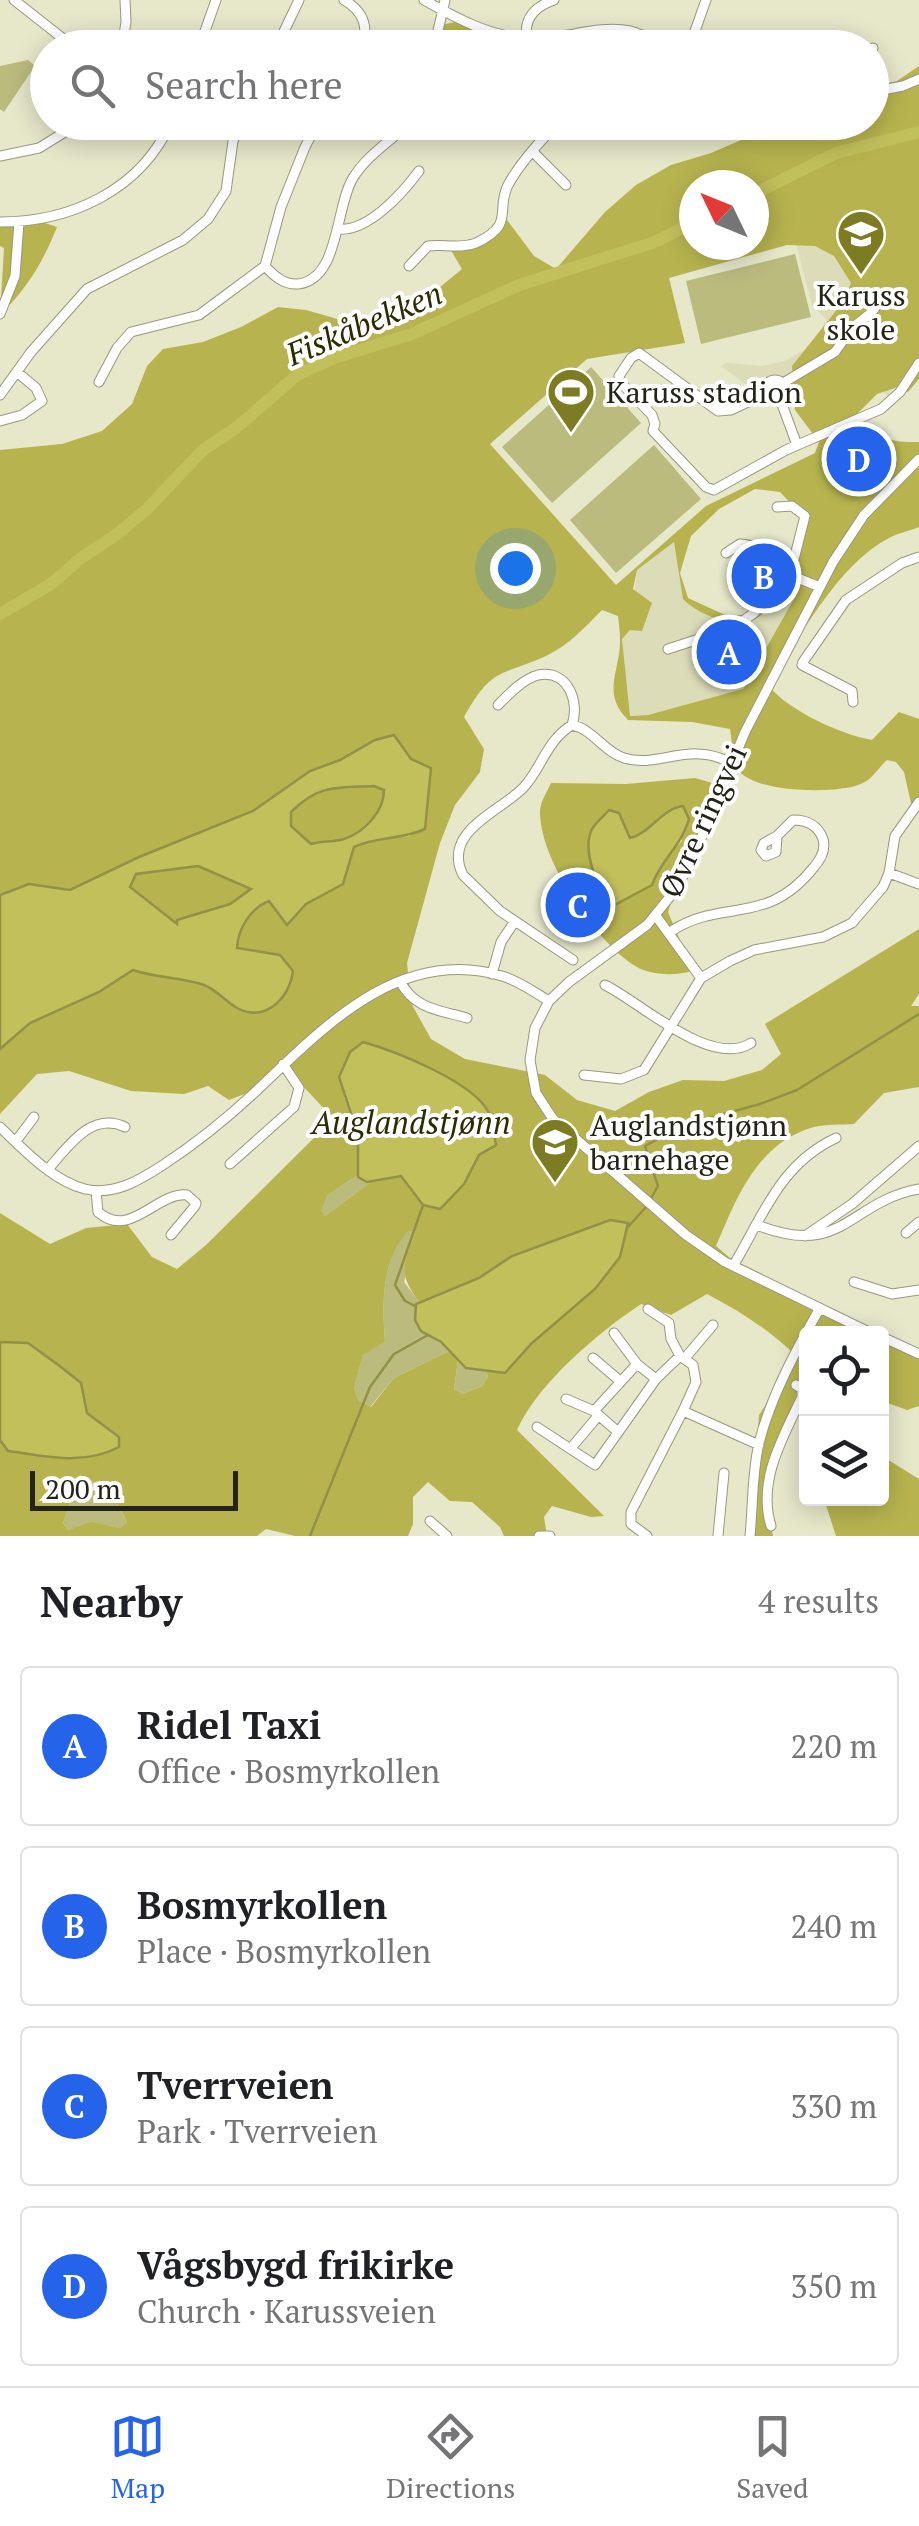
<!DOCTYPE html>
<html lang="en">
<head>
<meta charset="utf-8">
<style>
  :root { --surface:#fff; --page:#f2f2f2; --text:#202124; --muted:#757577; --line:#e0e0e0; --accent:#2563eb }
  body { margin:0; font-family:"PT Serif",serif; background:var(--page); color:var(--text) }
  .controls { position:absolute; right:30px; bottom:30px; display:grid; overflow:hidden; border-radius:10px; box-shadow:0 5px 25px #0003 }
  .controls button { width:90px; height:90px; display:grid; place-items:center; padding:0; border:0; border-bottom:2px solid var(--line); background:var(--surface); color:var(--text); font:50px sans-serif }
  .compass { position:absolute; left:679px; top:170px; width:90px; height:90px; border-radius:50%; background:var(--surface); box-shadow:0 5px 25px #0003; rotate:313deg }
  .scale { position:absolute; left:30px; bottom:25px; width:208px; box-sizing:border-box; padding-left:10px; border:5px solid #232318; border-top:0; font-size:28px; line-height:35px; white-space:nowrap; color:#232318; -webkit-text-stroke:8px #fff; paint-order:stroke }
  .you { position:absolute; left:515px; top:568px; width:35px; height:35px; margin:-25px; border:8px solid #fff; border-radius:50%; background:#1a73e8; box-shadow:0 0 0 15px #1a73e833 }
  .badge { display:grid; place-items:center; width:65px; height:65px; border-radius:50%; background:var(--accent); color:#fff; font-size:32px; font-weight:700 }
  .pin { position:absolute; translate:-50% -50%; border:5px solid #fff; box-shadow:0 2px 10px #0006 }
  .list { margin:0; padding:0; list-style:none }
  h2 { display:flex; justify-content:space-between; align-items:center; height:130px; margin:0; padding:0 40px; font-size:42px }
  h2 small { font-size:32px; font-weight:400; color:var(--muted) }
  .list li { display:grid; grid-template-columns:65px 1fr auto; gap:30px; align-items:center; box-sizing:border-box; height:160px; margin:0 20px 20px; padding:0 20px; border:2px solid var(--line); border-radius:10px }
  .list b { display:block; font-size:38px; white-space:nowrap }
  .list p { margin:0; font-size:32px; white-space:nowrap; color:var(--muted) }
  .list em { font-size:32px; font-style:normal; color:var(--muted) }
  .icon { flex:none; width:55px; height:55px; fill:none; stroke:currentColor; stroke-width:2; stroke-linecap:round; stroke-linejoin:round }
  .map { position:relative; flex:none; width:919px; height:1536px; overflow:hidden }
  .search { position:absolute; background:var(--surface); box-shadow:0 5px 25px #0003; left:30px; right:30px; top:30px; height:110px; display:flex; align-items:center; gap:25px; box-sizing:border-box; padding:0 35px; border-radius:55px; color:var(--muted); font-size:38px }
  .sheet { height:850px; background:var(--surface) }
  nav { display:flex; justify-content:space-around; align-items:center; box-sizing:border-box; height:140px; border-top:2px solid var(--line); background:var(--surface); font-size:28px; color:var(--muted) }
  nav a { display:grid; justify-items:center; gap:5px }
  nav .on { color:var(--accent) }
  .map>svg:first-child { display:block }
  .built { fill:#dcdcb9 }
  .green { fill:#bbbb7e }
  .forest { fill:#b7b44f; fill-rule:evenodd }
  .water { fill:#c2c05b; stroke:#929147; stroke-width:2.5; fill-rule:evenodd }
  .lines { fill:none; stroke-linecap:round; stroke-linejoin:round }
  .stream { stroke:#929147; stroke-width:2.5 }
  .river { stroke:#c2c05b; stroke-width:12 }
  .minor-casing { stroke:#97987d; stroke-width:11 }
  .minor { stroke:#fff; stroke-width:9 }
  .labels { text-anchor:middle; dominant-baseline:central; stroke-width:8; stroke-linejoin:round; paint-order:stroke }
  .poi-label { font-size:30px; fill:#232318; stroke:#fff; text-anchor:start }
  .street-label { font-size:30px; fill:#232318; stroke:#fff }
  .water-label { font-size:32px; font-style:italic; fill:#2d2b00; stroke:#fff }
</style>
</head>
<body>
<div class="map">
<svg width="919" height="1536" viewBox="0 0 919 1536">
  <rect width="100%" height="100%" fill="#e7e7ca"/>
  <!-- built -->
  <path class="built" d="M837 206 891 389 888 396 836 351 785 378 774 376 767 379 756 395 750 394 752 389 721 366 726 363 762 366 785 361 810 347 827 320 812 305 795 240Z
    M675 541 683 598 713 617 737 622 787 590 795 597 743 689 648 715 629 716 622 638 630 630 637 570Z"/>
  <!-- green -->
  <path class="green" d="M28 60 35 66 4 112 0 109V66Z
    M795 254 811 317 701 344 686 281Z
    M591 367 641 423 552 503 502 447Z
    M654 445 701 499 616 573 570 520Z
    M358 1175 367 1182 372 1181 325 1216 320 1211 328 1195Z
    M408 1230H417L404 1282 419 1302 416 1304 421 1331 451 1350 394 1378 370 1407 359 1401 354 1388 363 1354 385 1342C382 1302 381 1263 408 1230Z
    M455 1353 466 1368 485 1370 488 1376 482 1386 463 1394 454 1389 458 1360Z
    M80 1475C105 1485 116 1498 127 1522L120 1528 91 1523 68 1530 63 1523Z"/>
  <!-- forest -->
  <path class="forest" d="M455 22 574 45 575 47 435 48 442 25Z
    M919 66V379L908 392 898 387 877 394 853 418C875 437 890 443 919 442V527C909 531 898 533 889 538 838 564 799 639 768 685 787 710 842 735 872 740L899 712 919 719V806L913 812 904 772 896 762 887 760C877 769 872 781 858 785 834 794 750 793 737 768 732 758 732 740 730 729L692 722 628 720C601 693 620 672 620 641 620 633 619 624 618 616L602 610C585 627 570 644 548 655 501 677 493 665 464 717L484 749 480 772 455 805 440 843 407 963 411 1003 431 1039 465 1059 545 1075 577 1100 615 1111 649 1092 683 1080 724 1081 762 1070 781 1054 765 1024 919 929V994L911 1006H919V1087L884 1093 854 1124C841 1125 826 1124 814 1127 757 1143 737 1197 716 1246L730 1258 878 1333 806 1334V1392L789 1427 766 1505 773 1536H751L759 1415 797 1357C770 1330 741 1312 707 1294L671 1315 641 1304C598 1333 538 1383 517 1430L604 1516 591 1517 552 1506 544 1517 547 1536H504L500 1527 472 1502 450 1501 428 1482 413 1497V1524L408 1536H295L266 1529 257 1536H0V1440L8 1451 24 1453 119 1437 87 1413 28 1343 0 1342V1213L50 1244 86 1228 127 1224 152 1257 177 1269 206 1245 320 1132 329 1114 302 1085 278 1066 247 1093 229 1100 208 1086 184 1094 131 1091 69 1071 37 1074 0 1114V1049L30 1023 99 992 133 970C157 978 183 976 206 986 218 991 229 1002 239 1010L250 952 237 948C238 929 251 909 269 900L288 925 306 904 343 884 354 847 369 840 410 836 431 768 411 759 394 735 375 740 340 760 310 771 253 811 70 891 29 884 0 895V450L62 444 102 431 132 404 147 366 163 349 203 342 241 327 278 307 306 310 348 322 395 324 462 269 449 247 490 236 504 216 534 256 556 269 605 212 636 185 671 165 711 153 748 137 770 123 872 122V87L897 81ZM694 185H754V245H694ZM787 245 815 246 834 256 851 283 843 302 792 366 795 410 819 442 815 453 706 506 616 585 490 444 587 359 685 343 669 278ZM755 489 780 492 800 513C798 559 781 581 751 615H725L688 598 680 573 691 536 719 509ZM674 542 683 599C697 614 737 631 757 618 767 612 777 599 786 590L795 597 743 689 648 715 630 716 622 639 630 630 642 631 652 603 633 589 637 570ZM429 1067 488 1111 479 1155 464 1184 401 1176 372 1181 325 1216 321 1210 328 1195 358 1175V1135L344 1097ZM610 1220 595 1289 532 1343 505 1373 485 1370 488 1376 482 1386 463 1394 454 1389 458 1360 451 1350 394 1378 371 1407 359 1401 354 1388 363 1355 385 1342C382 1302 381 1263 408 1231H416C404 1264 397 1272 419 1302L479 1278 512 1256ZM80 1475C105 1485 116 1498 127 1522L120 1528 91 1522 68 1530 63 1523Z
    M39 221 57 227C42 264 28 287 0 315L4 248 0 246V225Z
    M695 778 719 785 718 810 679 879 668 912 693 971C674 976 649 976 632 964 593 937 540 860 540 812 540 802 547 792 551 783L626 784ZM672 808 682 841 659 865 652 885 635 892 614 907 619 813 629 838 641 835Z
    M374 786 385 790C383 811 365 832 344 839 334 842 321 841 311 844L291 826V812C319 784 337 788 374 786Z
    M198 866 252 889 230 904 178 920V925L130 887 136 874Z
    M882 1335 919 1354V1406L907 1410 882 1401Z
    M882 1456 919 1479V1536H836L824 1499 882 1498Z"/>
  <!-- water -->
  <path class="water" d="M394 735 411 759 431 768 425 829C402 840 377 836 354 847L343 884 306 904 287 925 269 901C251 908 238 928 237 948L280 955 293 971C289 998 266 1023 237 1008 226 1002 217 990 204 985 181 977 156 978 133 970L99 992 30 1023 0 1049V895L29 884 70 890 139 857 253 811 310 771 340 760 375 740ZM374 786 384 790C384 811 365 832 344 839 334 842 321 841 311 844L291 826V812C319 784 337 788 374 786ZM198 866 251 889 230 904 177 920V924L130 887 136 874Z
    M683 806 689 819C680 849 662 857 652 885L609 908C599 889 581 850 592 829 596 822 604 816 609 810L619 813 630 838C651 833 661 809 683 806Z
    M363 1042C395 1051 474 1082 489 1113 493 1122 494 1135 496 1145L479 1155 464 1184 440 1209 423 1205 401 1176 367 1182 358 1177V1135L339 1077 350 1052Z
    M610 1220 628 1223 620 1257 595 1289 532 1343 505 1373 466 1368 441 1342 421 1331 415 1320 416 1304 479 1278 512 1256Z
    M0 1342 28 1343 61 1367 81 1383 87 1413 119 1437V1447C82 1466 47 1456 8 1451L0 1440Z"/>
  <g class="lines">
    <!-- stream -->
    <path class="stream" d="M650 1200 658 1186 645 1146 681 1126 760 1104 797 1090 919 1014
      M627 1228 646 1207
      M415 1306 405 1301 395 1285 423 1205
      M310 1536 370 1387 394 1354 428 1335"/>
    <!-- river -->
    <path class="river" d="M754 194 836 153 919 132
      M0 614 51 584 81 558 116 535 147 509 203 450 236 428 297 375 334 358 412 334 519 285 655 242 694 222"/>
    <!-- minor casing -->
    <g class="minor-casing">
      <path id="minor" d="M14 0 75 48
        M344 0C363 11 370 27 361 48
        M424 0C458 19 489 36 528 39 561 41 597 24 630 31 643 34 655 42 667 48
        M527 39C523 18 536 6 554 0
        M122 48 126 22 125 0
        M199 48 216 0
        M276 48 299 0
        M434 48 445 0
        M689 48 706 0
        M872 50 873 48
        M872 92 903 86 919 79
        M619 122H636
        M731 122V123
        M534 153 566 185
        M0 156 39 148 81 122
        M0 222C71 222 141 190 171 122
        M337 229C367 233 402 194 419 171
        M265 266C274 276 284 285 298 284 340 279 335 207 353 178 367 155 391 141 410 122
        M409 266 428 246C443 244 461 249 476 243 516 224 495 211 508 185 520 163 542 139 559 122
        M0 314 15 276 19 222
        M765 390a10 10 0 1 1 20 0a10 10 0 1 1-20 0Z
        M99 382 117 348 131 332 199 315 265 266 281 207 305 147 318 122
        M783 383 835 352 852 328 872 312 881 298
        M765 394 731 410 718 411 639 353 631 358 619 376 621 383 652 415 655 424 653 431 706 487 714 490 786 450 881 409 900 392 919 363
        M0 395 31 352 87 289 183 240 208 219 226 191 233 141 241 122
        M780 399 797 445
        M0 421 22 415 42 401 36 388 17 372
        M777 507 792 506 805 516 790 575
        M726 553 740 544C760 545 779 558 790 575
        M668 649 733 628 754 613 790 575 820 587
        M853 702 852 691 802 665 803 662 846 600 902 563 919 557
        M498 705C509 694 523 679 538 675 568 669 580 702 572 725
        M889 873 919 884
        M656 916 701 978
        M670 932C722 897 766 928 814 867 821 859 826 850 823 839 818 825 806 820 793 820L777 836 764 843 761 850 766 856 776 852 777 836
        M573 960 500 911 463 875C441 831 502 811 524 787 542 767 547 740 572 725 593 729 604 752 624 758 658 769 689 740 731 763
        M492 974 501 942 515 921
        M400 981C414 1009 439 1010 467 1018
        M605 985C640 1002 711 1069 751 1043
        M584 1075 621 1079 644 1070 701 978 730 961 754 950 823 937 852 923 883 887 889 873 895 836 919 802
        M0 1127C24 1150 53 1181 85 1189 114 1196 140 1180 163 1165 195 1144 225 1120 253 1094 321 1030 398 945 502 976 519 981 534 992 549 1001
        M16 1141 34 1117
        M230 1164 294 1107 299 1088 283 1064
        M49 1168C68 1147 91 1111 125 1127
        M96 1191 98 1212C130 1240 156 1192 187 1195L196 1203 195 1206 171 1235
        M757 1225C843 1259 848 1202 919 1189
        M906 1233 919 1222
        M805 1236 852 1204 919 1146
        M733 1266C763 1216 780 1164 836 1138
        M854 1282 892 1294 919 1290
        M648 1309 669 1323 671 1339 680 1356
        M614 1333 637 1364
        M873 1334 725 1262 686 1235 553 1119 536 1093 530 1060 535 1028 549 1001 569 982 647 925 677 888 697 848 745 732 833 562 864 515 919 459
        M882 1337 919 1354
        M593 1358 620 1381
        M685 1358 713 1325
        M566 1399 594 1411
        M537 1427 595 1465 656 1379 680 1356 693 1365 696 1382 683 1411
        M618 1432 594 1411 637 1364 656 1379
        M571 1448 598 1416
        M430 1521 447 1536
        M771 1526C757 1481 783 1437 802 1397V1389L796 1385
        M539 1536H550
        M647 1536 631 1524V1512L683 1411 759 1445
        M718 1536 724 1473
        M750 1536C753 1506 752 1473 759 1443 771 1396 796 1350 820 1308"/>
    </g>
    <!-- minor -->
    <use href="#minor" class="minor"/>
  </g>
  <!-- icons -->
  <defs>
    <g id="school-pin" transform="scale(2.5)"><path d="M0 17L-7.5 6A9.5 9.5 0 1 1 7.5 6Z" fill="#7e7c23" stroke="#fff"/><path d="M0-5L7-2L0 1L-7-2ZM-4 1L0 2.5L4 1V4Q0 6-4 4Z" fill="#fff"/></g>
    <g id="stadium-pin" transform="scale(2.5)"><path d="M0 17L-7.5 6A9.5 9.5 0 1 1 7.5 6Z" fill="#7e7c23" stroke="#fff"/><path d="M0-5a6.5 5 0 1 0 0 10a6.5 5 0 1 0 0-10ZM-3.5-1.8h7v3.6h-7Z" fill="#fff"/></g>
  </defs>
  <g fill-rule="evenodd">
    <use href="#school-pin" x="861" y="234"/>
    <use href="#stadium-pin" x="571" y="392"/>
    <use href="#school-pin" x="555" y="1142"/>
  </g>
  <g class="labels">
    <!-- poi labels -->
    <g class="poi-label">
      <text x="861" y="295" text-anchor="middle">Karuss<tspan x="861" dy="34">skole</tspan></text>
      <text x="606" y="392">Karuss stadion</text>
      <text x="590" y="1125">Auglandstjønn<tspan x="590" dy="34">barnehage</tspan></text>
    </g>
    <!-- street labels -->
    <g class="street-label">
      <text transform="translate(703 821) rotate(-65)">Øvre ringvei</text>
    </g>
    <!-- water labels -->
    <g class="water-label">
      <text transform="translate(364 323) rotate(-23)">Fiskåbekken</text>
      <text x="411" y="1122">Auglandstjønn</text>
    </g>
  </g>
</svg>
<div class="controls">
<button><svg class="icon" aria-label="locate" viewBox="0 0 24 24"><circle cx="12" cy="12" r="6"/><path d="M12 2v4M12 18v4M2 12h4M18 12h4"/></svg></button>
<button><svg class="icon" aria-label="layers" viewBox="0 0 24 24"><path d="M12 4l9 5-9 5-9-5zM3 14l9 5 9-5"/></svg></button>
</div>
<svg class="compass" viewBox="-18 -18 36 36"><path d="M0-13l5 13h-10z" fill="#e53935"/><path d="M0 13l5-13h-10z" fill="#757577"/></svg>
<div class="scale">200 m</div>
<div class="you"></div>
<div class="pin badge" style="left:729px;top:652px">A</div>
<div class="pin badge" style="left:764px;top:576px">B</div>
<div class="pin badge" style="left:578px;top:905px">C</div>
<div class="pin badge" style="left:859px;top:459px">D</div>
<div class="search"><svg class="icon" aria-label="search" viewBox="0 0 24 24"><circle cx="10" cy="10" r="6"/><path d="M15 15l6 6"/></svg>Search here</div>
</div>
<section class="sheet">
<h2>Nearby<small>4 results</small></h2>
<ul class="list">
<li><span class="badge">A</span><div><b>Ridel Taxi</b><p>Office · Bosmyrkollen</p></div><em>220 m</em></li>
<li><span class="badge">B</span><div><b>Bosmyrkollen</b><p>Place · Bosmyrkollen</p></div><em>240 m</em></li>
<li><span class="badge">C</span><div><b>Tverrveien</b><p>Park · Tverrveien</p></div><em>330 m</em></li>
<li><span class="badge">D</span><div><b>Vågsbygd frikirke</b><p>Church · Karussveien</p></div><em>350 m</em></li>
</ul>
</section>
<nav>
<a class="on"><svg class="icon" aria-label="map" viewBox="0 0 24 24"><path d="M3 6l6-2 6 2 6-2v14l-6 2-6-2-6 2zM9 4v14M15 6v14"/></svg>Map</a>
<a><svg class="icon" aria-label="directions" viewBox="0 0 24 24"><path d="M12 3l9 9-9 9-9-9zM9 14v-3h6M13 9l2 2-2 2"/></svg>Directions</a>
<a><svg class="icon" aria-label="saved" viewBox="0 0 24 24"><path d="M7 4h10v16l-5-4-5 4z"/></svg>Saved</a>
</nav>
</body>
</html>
